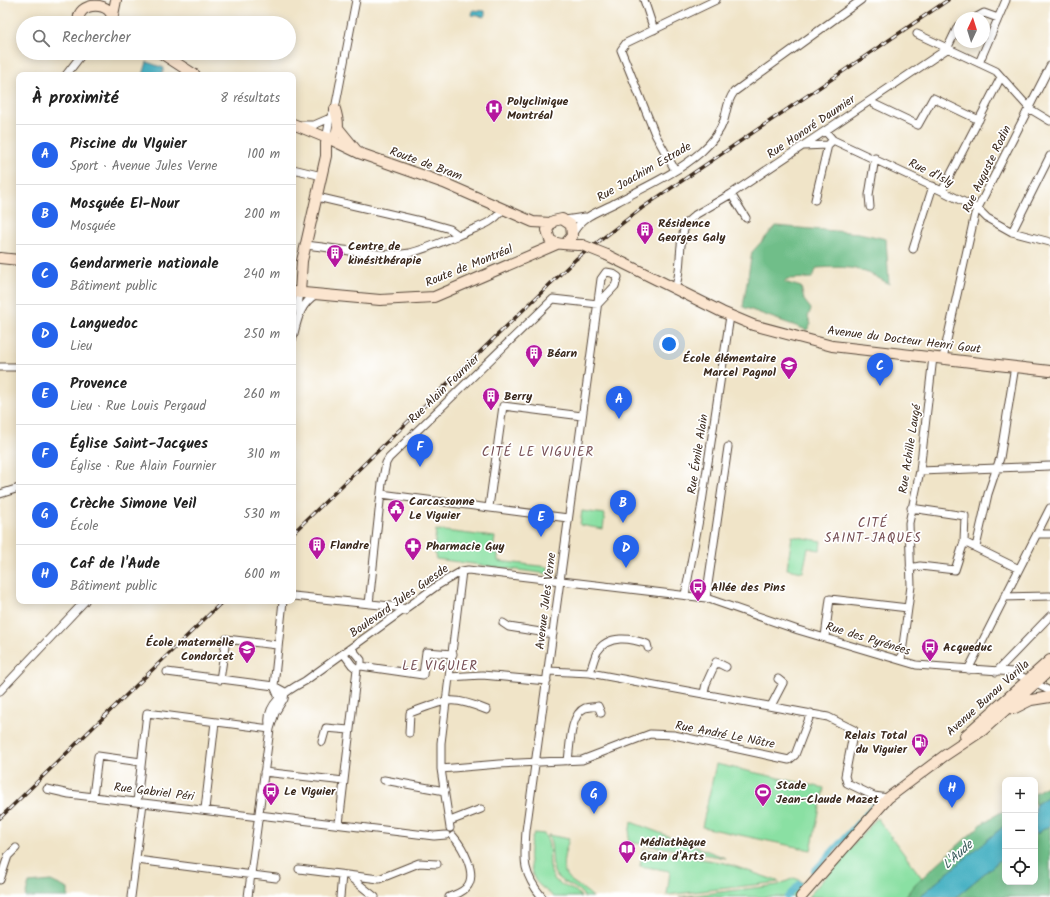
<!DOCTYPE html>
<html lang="fr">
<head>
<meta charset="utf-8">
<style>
  :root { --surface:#fff; --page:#f2f2f2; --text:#222; --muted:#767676; --line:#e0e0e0; --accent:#2563eb }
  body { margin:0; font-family:Kalam,sans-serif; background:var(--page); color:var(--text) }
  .controls { position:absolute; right:12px; bottom:12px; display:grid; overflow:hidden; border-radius:8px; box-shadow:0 2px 10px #0003 }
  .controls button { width:36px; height:36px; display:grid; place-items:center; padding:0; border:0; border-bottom:1px solid var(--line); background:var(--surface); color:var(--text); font:20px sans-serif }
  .compass { position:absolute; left:954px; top:12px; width:36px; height:36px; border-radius:50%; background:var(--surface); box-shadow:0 2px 10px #0003; rotate:4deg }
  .you { position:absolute; left:669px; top:344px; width:14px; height:14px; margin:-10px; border:3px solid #fff; border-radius:50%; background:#1a73e8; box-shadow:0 0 0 6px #1a73e833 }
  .badge { display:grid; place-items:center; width:26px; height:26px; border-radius:50%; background:var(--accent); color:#fff; font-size:13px; font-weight:700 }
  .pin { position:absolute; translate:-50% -33px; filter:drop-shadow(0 1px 2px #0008) }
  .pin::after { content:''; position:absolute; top:21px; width:14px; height:12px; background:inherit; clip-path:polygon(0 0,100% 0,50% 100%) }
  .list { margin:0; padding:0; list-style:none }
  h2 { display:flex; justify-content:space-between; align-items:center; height:52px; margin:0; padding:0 16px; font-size:17px }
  h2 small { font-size:13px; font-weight:400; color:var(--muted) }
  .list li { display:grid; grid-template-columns:26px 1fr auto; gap:12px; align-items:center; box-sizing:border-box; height:60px; padding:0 16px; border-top:1px solid var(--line) }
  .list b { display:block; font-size:15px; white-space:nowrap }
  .list p { margin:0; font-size:13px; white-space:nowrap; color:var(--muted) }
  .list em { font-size:13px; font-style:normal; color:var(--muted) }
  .icon { flex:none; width:22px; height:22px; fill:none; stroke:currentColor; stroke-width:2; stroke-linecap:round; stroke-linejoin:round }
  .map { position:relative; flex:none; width:1050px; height:897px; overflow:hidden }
  .search { position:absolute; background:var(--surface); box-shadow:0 2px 10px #0003; left:16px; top:16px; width:280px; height:44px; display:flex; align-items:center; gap:10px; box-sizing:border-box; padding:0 14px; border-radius:22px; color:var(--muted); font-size:15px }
  .panel { position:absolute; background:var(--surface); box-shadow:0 2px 10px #0003; left:16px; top:72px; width:280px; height:532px; border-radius:8px }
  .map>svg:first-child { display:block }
  .green { fill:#8ae0a3; stroke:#628560 }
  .forest { fill:#6fbe89; stroke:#557454 }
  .water { fill:#44b0c2; stroke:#406d70 }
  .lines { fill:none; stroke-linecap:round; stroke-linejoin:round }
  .canal { stroke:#44b0c2; stroke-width:6 }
  .minor-casing { stroke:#564638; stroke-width:9 }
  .secondary-casing { stroke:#564638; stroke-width:12 }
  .minor { stroke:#fff; stroke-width:7 }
  .secondary { stroke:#fbe5cf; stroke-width:10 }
  .rail-casing { stroke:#3b2a1e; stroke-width:3.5 }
  .rail { stroke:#fff; stroke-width:2; stroke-dasharray:6; stroke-linecap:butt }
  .secondary-bridge-casing { stroke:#564638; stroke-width:12; stroke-linecap:butt }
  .secondary-bridge { stroke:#fbe5cf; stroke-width:10 }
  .labels { text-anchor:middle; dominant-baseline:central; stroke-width:3.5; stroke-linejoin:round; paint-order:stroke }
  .poi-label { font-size:12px; font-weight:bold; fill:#3b2a1e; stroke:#fff; text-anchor:start }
  .street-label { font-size:12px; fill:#3b2a1e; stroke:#fff }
  .neighbourhood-label { font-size:13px; letter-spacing:1px; fill:#775055; stroke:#fff }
  .water-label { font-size:13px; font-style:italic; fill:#3f6060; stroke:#fff }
</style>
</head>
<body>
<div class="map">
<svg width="1050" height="897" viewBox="0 0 1050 897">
  <rect width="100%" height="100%" fill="#fff"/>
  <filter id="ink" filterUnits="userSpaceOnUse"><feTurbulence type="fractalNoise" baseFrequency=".025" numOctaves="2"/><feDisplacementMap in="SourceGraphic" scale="8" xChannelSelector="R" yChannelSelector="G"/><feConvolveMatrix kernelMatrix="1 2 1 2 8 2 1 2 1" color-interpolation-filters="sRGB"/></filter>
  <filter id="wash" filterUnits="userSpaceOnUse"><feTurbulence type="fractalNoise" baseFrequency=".012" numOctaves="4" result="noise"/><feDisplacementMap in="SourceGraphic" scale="16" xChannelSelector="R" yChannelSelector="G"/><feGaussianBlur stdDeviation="0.9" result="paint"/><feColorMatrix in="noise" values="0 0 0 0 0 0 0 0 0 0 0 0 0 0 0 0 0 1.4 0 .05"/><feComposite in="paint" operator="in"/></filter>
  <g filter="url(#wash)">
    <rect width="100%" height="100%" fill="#f0e4c8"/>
    <!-- green -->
    <path class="green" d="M582 511 605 514 603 529 580 525Z
      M436 530 495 537 493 552 498 553V561L548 567V574L436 559 434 551Z
      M792 536 821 541 820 550 808 548 803 572 787 569Z
      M716 764 824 788 811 850 702 827Z
      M877 818 922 878 905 897H808Z
      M631 822 726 858 628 842Z
      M534 833 544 834C554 847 546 863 553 877 559 888 576 887 581 897H554C548 892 539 886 535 880 528 868 528 845 534 833Z
      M548 835 569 839C565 853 557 872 573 882 580 887 587 891 593 897H584C580 887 565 885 557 877 549 868 555 847 548 835Z
      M643 849 725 863 780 882 667 895 670 871 640 866Z
      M794 878 800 880 802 883 796 897H680L778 885Z"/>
    <!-- forest -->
    <path class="forest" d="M776 226 859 233 886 239 889 284C860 267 850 266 817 268L812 278 787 279 784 282 801 287 804 300 811 309 808 317 811 324 807 330 743 307 752 252Z
      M1050 784V795L1035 805V793Z
      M1005 810V825L919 897H905L914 885 984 822Z
      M1050 825V897H956L1005 856V882H1035V835Z
      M51 881 68 889V897H25L29 883Z"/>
    <!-- water -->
    <path class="water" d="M473 10 485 11V17L472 15Z
      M147 62 164 68 162 75H143Z
      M1050 795V825L1035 835V805Z
      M1005 825V856L956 897H919Z"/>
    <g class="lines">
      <!-- canal -->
      <path class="canal" d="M814 871 877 802
        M787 897 799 884"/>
    </g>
  </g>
  <g filter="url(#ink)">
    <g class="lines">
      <!-- minor casing -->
      <g class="minor-casing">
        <path id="minor" d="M644 0 654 30
          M975 18 984 13 998 18
          M917 34 996 71 1030 109 1050 121
          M979 63 1006 0
          M66 75 83 53
          M871 100 874 104 918 125 933 98 979 120
          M300 125H314L330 118
          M825 131 833 140 942 191 978 209 987 218 1012 232 1050 242
          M326 140 330 118 335 109 356 0
          M803 146 828 145
          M293 169 322 176
          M675 170 655 134 621 50 626 43 716 0
          M942 191 1001 77
          M731 194 746 218
          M317 197 429 223 450 229 458 235
          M815 200 828 145 833 140
          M870 207 869 195 875 158
          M565 220 585 217
          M686 223 695 215 731 194 947 49 958 26 960 25
          M1012 232 1050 156
          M573 233C584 214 599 212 617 202 645 187 677 173 701 152 710 144 720 132 724 120 727 110 727 101 734 92L861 0
          M306 245C334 248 384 258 410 253 429 248 446 240 464 233 478 227 494 223 502 210
          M913 249 933 186
          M675 288C683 269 677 247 685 227
          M299 313 298 305 300 293
          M293 338C297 321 300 303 317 294
          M943 358 975 214 1050 66
          M0 367H19
          M920 471 1050 466
          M0 494 19 488
          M381 494 568 518
          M489 507 503 406 582 416
          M911 508 965 516 964 542 1019 569
          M1037 534H1050
          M976 547 988 494 1000 458 1015 366
          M910 568 920 566 955 570 964 542
          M685 595 701 509 730 316
          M293 596 390 606 402 608 405 611
          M1004 597 1050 596
          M706 598 728 447
          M369 604 382 483 386 463 389 458 553 299 598 304
          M503 623 509 627 553 634
          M825 637 830 599 908 608
          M351 648 361 660V666
          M344 654 352 665 357 669
          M901 660 911 586 909 523 920 471 933 357
          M361 666 423 675 426 652 453 654
          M969 670 970 666 1050 508
          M548 671 590 673 828 717 854 730 845 776 847 783 874 796 888 798
          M167 672 274 686 283 601
          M996 672 1050 616
          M590 673C592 666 594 658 597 652 608 634 631 638 647 644L648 648
          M449 677 482 675 547 681
          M220 680 226 639 277 645
          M274 686 285 692 284 699 279 698Z
          M0 691 85 601
          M704 693 706 684 716 662 726 667
          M771 706 783 683 778 679
          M270 729C263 705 286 691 305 681L438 585 462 571 468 570 706 598 798 630 916 665 1013 672 1050 691
          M409 733 410 713C446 700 450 695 487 710
          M322 742 326 728 349 730
          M568 761C570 747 570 714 585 708 589 707 594 707 598 706L601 713
          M441 769 499 764 582 760 650 734 674 735 789 760 795 755 811 713
          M264 772 344 781
          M384 780 445 791
          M47 789 69 794 259 817
          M93 796 98 756 141 762
          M137 802 147 713 270 729
          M205 809 215 722
          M259 815 434 836 446 835
          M450 821 481 809
          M339 824 357 669
          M450 828 441 769V743L462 571
          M137 860 276 878
          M299 869 379 879 419 863 437 864
          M350 877 375 897
          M0 880 8 856 16 848
          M131 897 143 803
          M248 897 270 729 275 713 283 700
          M340 897 342 875
          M449 897C455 895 461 893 466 888 479 875 462 846 453 836
          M542 897C522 873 524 860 526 831L601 279 606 272 612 273 618 277 615 286 598 304"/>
      </g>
      <!-- secondary casing -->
      <g class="secondary-casing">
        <path id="secondary" d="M113 15 116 0
          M79 23C74 0 117 0 112 23
          M161 53 195 75
          M293 124 332 140 359 153 444 183 533 222 551 223
          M338 128 356 150
          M327 142C341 135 339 122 335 109
          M566 243 572 236 571 225 562 219 553 221 547 230 550 240C558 246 572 244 582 245
          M607 255 722 312 753 325 832 346 1050 371
          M0 258 19 260
          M293 292 380 300 434 297 557 244
          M300 293 302 261 326 156V143
          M1013 709 1031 700 1050 697
          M965 736 1050 660
          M801 897 888 798 944 756 983 730 1050 670"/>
      </g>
      <!-- minor -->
      <use href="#minor" class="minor"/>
      <!-- secondary -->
      <use href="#secondary" class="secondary"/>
      <!-- rail casing -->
      <g class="rail-casing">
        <path id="rail" d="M293 533 576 259 642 208 948 0
          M0 818 223 601"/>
      </g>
      <!-- rail -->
      <use href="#rail" class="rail"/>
      <!-- secondary-bridge casing -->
      <g class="secondary-bridge-casing">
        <path id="secondary-bridge" d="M582 245 607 255"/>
      </g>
      <!-- secondary-bridge -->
      <use href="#secondary-bridge" class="secondary-bridge"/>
    </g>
  </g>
  <!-- icons -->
  <defs>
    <g id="hospital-pin" transform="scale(0.9)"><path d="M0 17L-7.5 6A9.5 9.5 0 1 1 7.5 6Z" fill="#b5179e" stroke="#fff"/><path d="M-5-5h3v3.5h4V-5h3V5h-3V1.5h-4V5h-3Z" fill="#fff"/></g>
    <g id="building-pin" transform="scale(0.9)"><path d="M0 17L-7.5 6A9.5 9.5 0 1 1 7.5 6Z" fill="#b5179e" stroke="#fff"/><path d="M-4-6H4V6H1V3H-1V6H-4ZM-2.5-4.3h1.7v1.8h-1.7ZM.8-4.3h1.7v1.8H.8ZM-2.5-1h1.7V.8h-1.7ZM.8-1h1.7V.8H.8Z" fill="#fff"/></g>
    <g id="school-pin" transform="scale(0.9)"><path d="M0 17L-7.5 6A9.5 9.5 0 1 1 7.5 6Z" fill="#b5179e" stroke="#fff"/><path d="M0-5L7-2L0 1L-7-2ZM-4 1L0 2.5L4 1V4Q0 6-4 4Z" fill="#fff"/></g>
    <g id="civic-pin" transform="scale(0.9)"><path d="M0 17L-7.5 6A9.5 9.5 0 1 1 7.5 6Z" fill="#b5179e" stroke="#fff"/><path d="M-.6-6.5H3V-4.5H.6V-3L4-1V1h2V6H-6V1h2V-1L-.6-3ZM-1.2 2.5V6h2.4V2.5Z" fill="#fff"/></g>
    <g id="pharmacy-pin" transform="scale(0.9)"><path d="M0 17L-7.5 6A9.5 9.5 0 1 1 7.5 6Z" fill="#b5179e" stroke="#fff"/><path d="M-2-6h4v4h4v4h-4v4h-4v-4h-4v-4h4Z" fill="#fff"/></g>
    <g id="bus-pin" transform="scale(0.9)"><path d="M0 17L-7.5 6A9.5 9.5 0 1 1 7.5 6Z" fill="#b5179e" stroke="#fff"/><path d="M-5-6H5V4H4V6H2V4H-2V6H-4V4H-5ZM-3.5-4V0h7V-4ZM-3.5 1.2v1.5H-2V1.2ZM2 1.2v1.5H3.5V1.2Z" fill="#fff"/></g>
    <g id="fuel-pin" transform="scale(0.9)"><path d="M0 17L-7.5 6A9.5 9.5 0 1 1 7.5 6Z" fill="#b5179e" stroke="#fff"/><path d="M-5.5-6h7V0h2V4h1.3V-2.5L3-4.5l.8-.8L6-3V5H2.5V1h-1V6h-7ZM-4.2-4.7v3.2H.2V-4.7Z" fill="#fff"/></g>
    <g id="stadium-pin" transform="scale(0.9)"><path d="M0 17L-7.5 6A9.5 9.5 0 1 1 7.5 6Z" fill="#b5179e" stroke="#fff"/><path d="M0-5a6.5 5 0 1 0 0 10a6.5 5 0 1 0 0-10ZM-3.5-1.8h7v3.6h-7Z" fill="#fff"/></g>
    <g id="library-pin" transform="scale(0.9)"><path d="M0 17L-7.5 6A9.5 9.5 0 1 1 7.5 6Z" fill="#b5179e" stroke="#fff"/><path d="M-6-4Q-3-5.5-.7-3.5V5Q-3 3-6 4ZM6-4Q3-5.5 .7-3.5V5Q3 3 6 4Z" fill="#fff"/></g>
  </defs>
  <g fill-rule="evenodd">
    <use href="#hospital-pin" x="494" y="108"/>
    <use href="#building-pin" x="645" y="230"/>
    <use href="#building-pin" x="335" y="253"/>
    <use href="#building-pin" x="534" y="353"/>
    <use href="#school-pin" x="789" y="365"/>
    <use href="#building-pin" x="491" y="396"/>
    <use href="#civic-pin" x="396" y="508"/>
    <use href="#building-pin" x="317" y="545"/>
    <use href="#pharmacy-pin" x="413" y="546"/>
    <use href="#bus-pin" x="698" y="587"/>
    <use href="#bus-pin" x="930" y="647"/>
    <use href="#school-pin" x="247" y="649"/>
    <use href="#fuel-pin" x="920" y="742"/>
    <use href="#bus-pin" x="271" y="791"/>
    <use href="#stadium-pin" x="763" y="792"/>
    <use href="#library-pin" x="627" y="849"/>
  </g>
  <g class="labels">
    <!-- poi labels -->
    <g class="poi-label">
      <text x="507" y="101">Polyclinique<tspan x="507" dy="14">Montréal</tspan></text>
      <text x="658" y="223">Résidence<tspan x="658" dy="14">Georges Galy</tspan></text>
      <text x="348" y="246">Centre de<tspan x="348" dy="14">kinésithérapie</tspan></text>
      <text x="547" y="353">Béarn</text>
      <text x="776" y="358" text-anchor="end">École élémentaire<tspan x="776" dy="14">Marcel Pagnol</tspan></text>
      <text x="504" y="396">Berry</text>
      <text x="409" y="501">Carcassonne<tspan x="409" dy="14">Le Viguier</tspan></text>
      <text x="330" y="545">Flandre</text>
      <text x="426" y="546">Pharmacie Guy</text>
      <text x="711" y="587">Allée des Pins</text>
      <text x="234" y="642" text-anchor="end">École maternelle<tspan x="234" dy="14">Condorcet</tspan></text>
      <text x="943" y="647">Acqueduc</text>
      <text x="907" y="735" text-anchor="end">Relais Total<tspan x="907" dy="14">du Viguier</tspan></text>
      <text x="776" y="785">Stade<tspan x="776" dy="14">Jean-Claude Mazet</tspan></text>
      <text x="284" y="791">Le Viguier</text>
      <text x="640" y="842">Médiathèque<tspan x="640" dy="14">Grain d'Arts</tspan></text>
    </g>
    <!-- street labels -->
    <g class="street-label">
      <text transform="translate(811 127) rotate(-34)">Rue Honoré Daumier</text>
      <text transform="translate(426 164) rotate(20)">Route de Bram</text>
      <text transform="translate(987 169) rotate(-64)">Rue Auguste Rodin</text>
      <text transform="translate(644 172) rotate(-30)">Rue Joachim Estrade</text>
      <text transform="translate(931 173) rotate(26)">Rue d'Isly</text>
      <text transform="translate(469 266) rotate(-22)">Route de Montréal</text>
      <text transform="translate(904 340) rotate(7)">Avenue du Docteur Henri Gout</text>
      <text transform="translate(444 389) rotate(-44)">Rue Alain Fournier</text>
      <text transform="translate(910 449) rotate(-81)">Rue Achille Laugé</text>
      <text transform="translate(698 454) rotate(-81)">Rue Émile Alain</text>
      <text transform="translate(399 601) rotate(-35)">Boulevard Jules Guesde</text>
      <text transform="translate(546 601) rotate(-83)">Avenue Jules Verne</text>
      <text transform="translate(868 639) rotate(17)">Rue des Pyrénées</text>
      <text transform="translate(988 698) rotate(-42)">Avenue Bunau Varilla</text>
      <text transform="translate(725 735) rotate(11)">Rue André Le Nôtre</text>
      <text transform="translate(154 792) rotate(7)">Rue Gabriel Péri</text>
    </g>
    <!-- neighbourhood labels -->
    <g class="neighbourhood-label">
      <text x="538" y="452">CITÉ LE VIGUIER</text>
      <text x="873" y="523">CITÉ<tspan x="873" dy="15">SAINT-JAQUES</tspan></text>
      <text x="440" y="666">LE VIGUIER</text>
    </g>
    <!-- water labels -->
    <g class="water-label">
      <text transform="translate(958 855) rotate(-42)">L'Aude</text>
    </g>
  </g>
</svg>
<div class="controls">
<button>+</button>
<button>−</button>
<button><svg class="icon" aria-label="locate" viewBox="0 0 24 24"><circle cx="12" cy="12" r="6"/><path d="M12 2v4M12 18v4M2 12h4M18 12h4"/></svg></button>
</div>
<svg class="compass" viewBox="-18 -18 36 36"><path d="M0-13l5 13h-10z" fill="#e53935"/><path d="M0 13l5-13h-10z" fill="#767676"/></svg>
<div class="you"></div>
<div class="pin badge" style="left:619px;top:419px">A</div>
<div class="pin badge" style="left:623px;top:523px">B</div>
<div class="pin badge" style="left:880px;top:386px">C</div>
<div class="pin badge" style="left:626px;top:568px">D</div>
<div class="pin badge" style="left:541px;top:537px">E</div>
<div class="pin badge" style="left:420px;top:467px">F</div>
<div class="pin badge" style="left:594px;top:814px">G</div>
<div class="pin badge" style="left:952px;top:808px">H</div>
<div class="search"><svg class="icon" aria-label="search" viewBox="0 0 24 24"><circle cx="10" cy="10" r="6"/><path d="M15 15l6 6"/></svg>Rechercher</div>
<section class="panel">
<h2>À proximité<small>8 résultats</small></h2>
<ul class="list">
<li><span class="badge">A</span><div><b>Piscine du VIguier</b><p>Sport · Avenue Jules Verne</p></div><em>100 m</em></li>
<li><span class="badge">B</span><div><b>Mosquée El-Nour</b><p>Mosquée</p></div><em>200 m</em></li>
<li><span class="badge">C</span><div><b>Gendarmerie nationale</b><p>Bâtiment public</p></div><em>240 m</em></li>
<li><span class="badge">D</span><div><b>Languedoc</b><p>Lieu</p></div><em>250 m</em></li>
<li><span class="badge">E</span><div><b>Provence</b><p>Lieu · Rue Louis Pergaud</p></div><em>260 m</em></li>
<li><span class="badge">F</span><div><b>Église Saint-Jacques</b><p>Église · Rue Alain Fournier</p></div><em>310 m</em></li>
<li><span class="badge">G</span><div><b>Crèche Simone Veil</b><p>École</p></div><em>530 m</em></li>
<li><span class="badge">H</span><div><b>Caf de l'Aude</b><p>Bâtiment public</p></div><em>600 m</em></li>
</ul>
</section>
</div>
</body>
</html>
